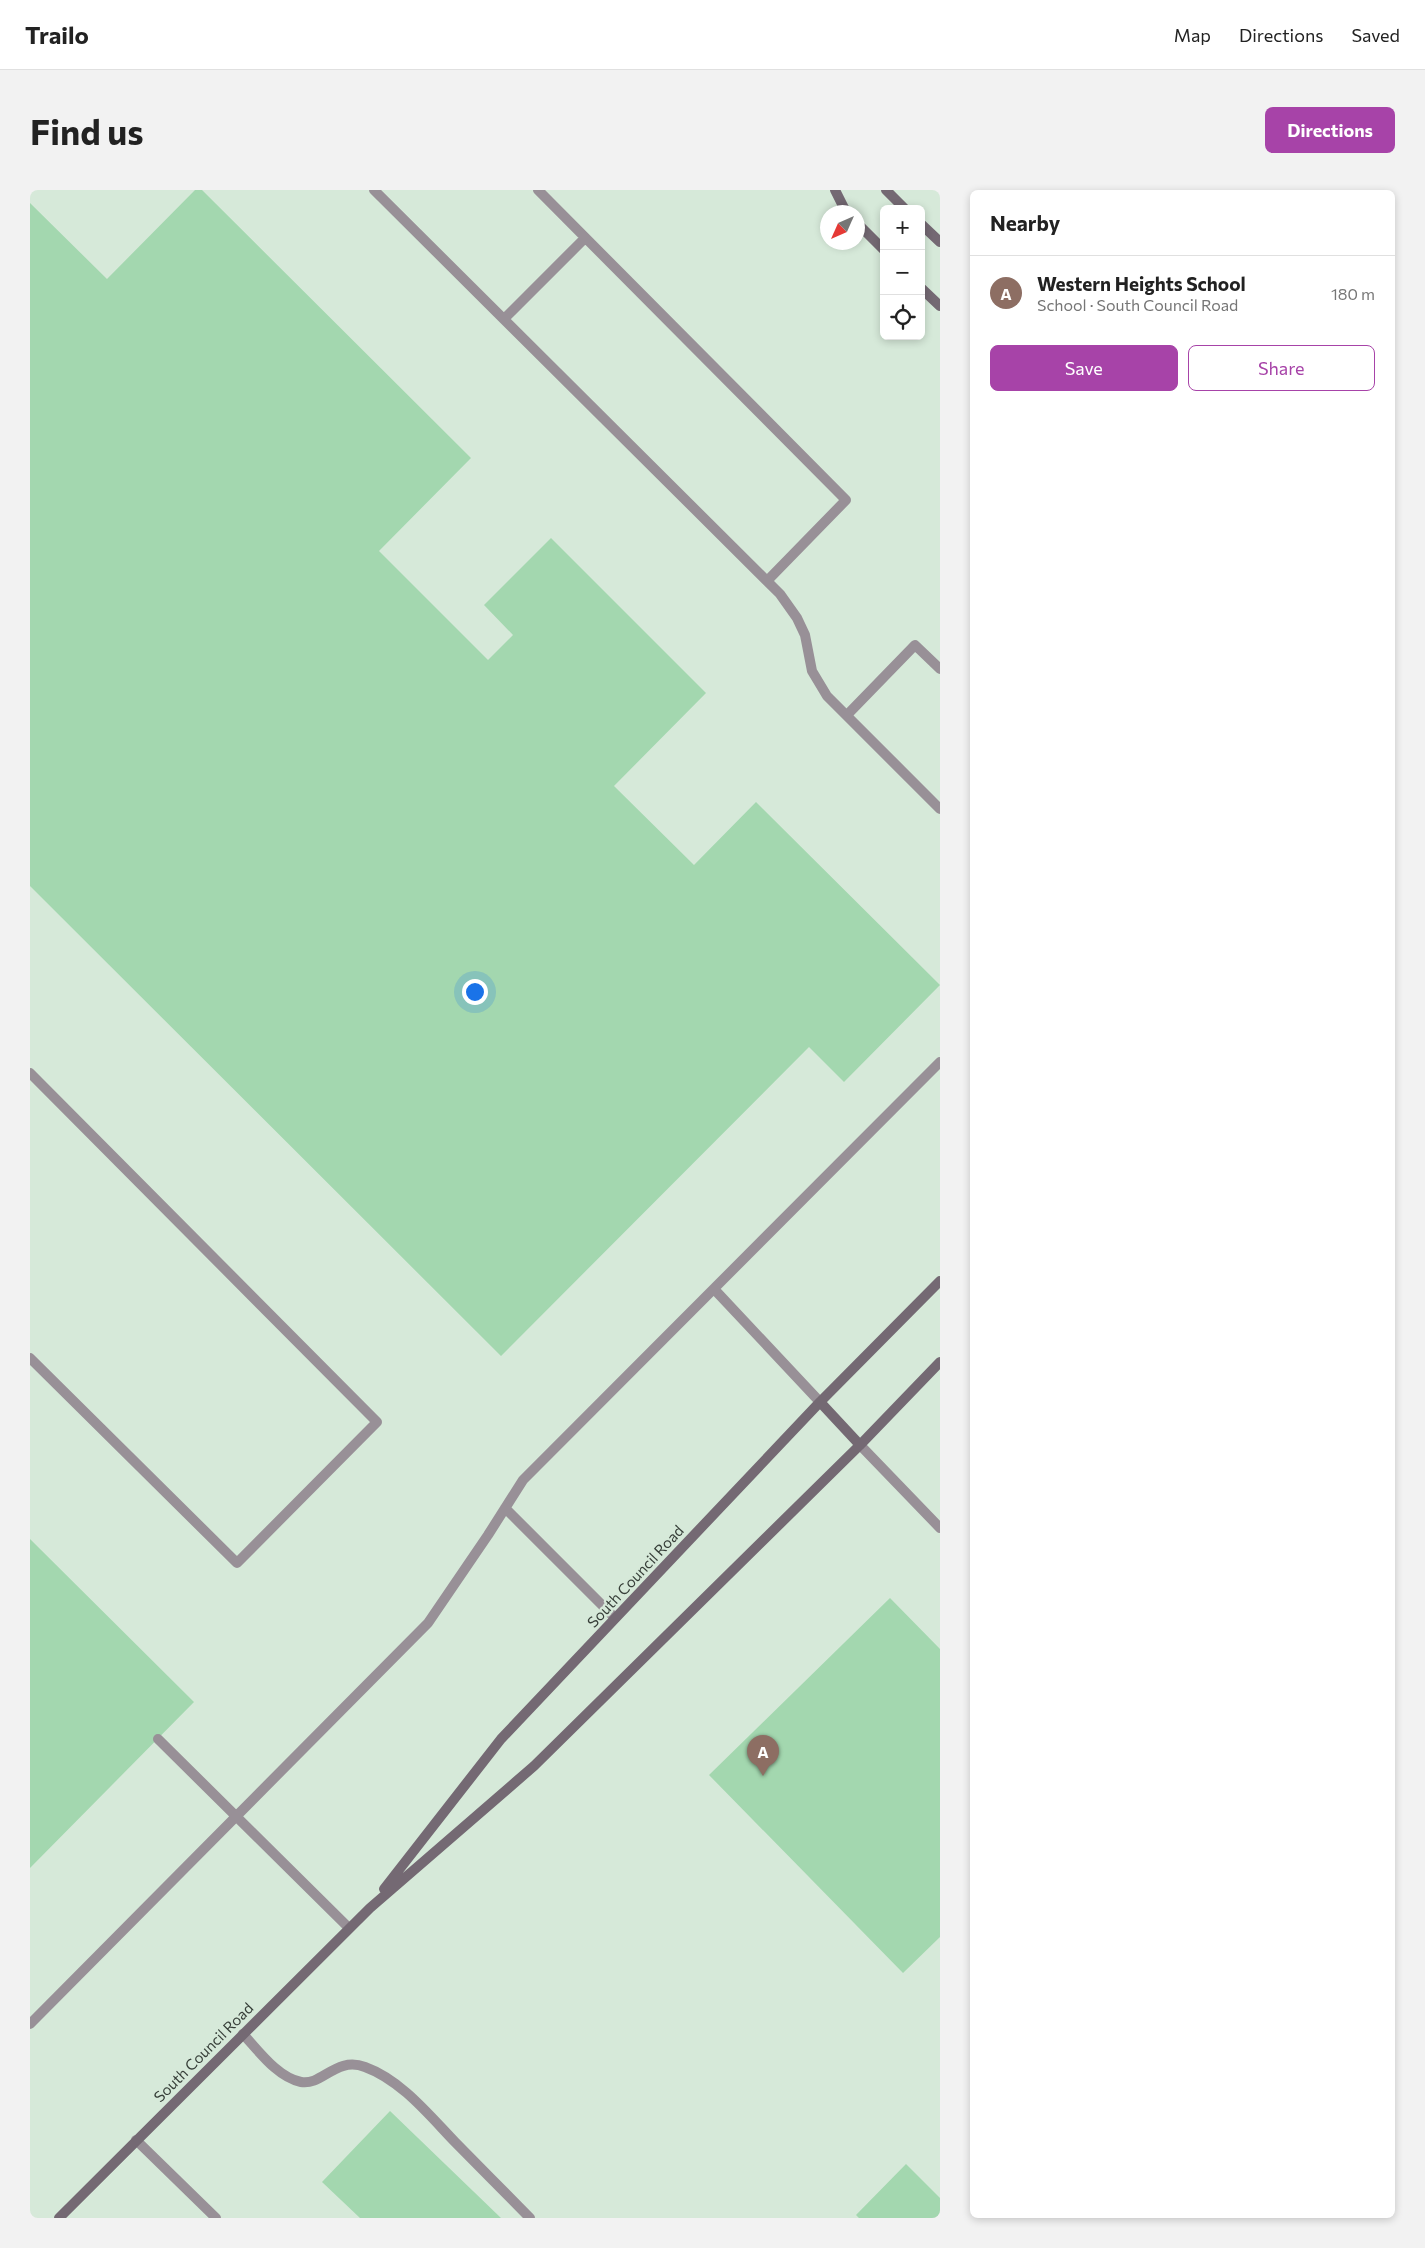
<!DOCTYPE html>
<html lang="en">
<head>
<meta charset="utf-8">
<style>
  :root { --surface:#fff; --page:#f2f2f2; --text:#222; --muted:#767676; --line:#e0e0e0; --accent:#a743a8 }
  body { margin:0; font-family:Commissioner,sans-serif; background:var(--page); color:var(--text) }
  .controls { position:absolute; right:15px; top:15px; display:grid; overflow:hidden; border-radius:8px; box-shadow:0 2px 8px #0003 }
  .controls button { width:45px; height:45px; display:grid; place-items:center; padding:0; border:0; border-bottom:1px solid var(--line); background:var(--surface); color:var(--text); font:25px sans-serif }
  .compass { position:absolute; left:790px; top:15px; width:45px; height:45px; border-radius:50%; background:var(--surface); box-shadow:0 2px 8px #0003; rotate:225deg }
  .you { position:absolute; left:444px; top:801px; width:18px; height:18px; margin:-12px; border:4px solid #fff; border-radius:50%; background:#1a73e8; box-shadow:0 0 0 8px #1a73e833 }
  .badge { display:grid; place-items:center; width:32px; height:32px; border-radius:50%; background:var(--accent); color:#fff; font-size:16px; font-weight:700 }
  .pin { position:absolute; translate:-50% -41px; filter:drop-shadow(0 1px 2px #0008) }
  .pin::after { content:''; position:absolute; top:26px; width:18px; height:15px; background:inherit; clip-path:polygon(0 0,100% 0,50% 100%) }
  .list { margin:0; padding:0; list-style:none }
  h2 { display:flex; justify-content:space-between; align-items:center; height:65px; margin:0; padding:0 20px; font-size:21px }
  h2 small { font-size:16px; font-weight:400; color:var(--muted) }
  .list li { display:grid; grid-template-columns:32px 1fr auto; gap:15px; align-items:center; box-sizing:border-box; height:75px; padding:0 20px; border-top:1px solid var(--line) }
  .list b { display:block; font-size:19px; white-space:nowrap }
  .list p { margin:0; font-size:16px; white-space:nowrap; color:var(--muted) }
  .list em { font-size:16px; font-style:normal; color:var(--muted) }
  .actions { display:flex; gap:10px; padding:15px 20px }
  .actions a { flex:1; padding:11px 0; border:1px solid var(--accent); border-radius:8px; text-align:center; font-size:18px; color:var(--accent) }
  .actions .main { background:var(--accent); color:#fff }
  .icon { flex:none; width:28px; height:28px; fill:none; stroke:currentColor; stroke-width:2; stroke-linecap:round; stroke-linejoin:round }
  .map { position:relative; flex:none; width:910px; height:2028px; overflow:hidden; border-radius:8px }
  header { display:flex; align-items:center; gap:30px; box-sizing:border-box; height:70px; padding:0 25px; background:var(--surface); border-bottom:1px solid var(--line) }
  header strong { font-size:24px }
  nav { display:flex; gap:28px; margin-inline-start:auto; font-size:18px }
  .intro { display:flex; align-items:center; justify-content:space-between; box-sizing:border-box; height:120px; padding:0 30px }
  h1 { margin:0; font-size:35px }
  .button { padding:12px 22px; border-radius:8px; background:var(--accent); color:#fff; font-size:18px; font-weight:700 }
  main { display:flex; gap:30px; padding:0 30px }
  aside { flex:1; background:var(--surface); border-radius:8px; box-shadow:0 2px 8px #0003 }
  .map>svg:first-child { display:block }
  .building { fill:#a3d7af }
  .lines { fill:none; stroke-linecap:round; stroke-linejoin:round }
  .lane { stroke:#989097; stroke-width:10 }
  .street { stroke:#989097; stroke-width:10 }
  .secondary { stroke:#746973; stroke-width:10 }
  .labels { text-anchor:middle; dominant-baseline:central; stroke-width:4.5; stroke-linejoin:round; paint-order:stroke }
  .street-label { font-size:15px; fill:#373f39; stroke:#d6e9d9 }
</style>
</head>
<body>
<header>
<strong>Trailo</strong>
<nav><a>Map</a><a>Directions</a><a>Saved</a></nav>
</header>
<div class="intro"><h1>Find us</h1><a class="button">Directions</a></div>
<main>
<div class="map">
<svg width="910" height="2028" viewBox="0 0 910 2028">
  <rect width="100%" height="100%" fill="#d6e9d9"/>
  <!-- building -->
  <path class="building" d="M165 0H172L441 268 349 361 458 470 483 445 454 415 521 348 676 503 584 596 664 675 726 612 910 795 814 892 779 857 471 1166 0 696V13L77 89Z
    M0 1349 164 1512 0 1678Z
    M860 1408 910 1459V1747L873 1783 679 1585Z
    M360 1921 471 2028H330L292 1992Z
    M876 1974 910 2008V2028H829L826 2025Z"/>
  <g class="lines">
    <!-- lane -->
    <path class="lane" d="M344 0 750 404 767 428 775 445 782 481 797 506 910 619
      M508 0 816 310 737 391
      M474 129 555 48
      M817 525 885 455 910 479
      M0 883 347 1232 207 1373 0 1168
      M684 1099 790 1212
      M830 1255 910 1338
      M475 1318 585 1428
      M128 1549 319 1738
      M0 1834 398 1433 458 1345 493 1290 910 872
      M213 1844C228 1860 247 1887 271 1892 292 1896 306 1866 335 1877 371 1890 399 1925 425 1952 450 1977 475 2003 500 2028"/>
    <!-- street -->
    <path class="street" d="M106 1950 186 2028"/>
    <!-- secondary -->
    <path class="secondary" d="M805 0 816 22
      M856 0 875 19
      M828 34 854 60
      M891 34 910 52
      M891 98 910 116
      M790 1212 830 1255
      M354 1699 471 1549 790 1212 910 1091
      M29 2028 340 1718 504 1576 830 1255 910 1172"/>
  </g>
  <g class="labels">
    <!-- street labels -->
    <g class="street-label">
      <text transform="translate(605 1386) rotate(-47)">South Council Road</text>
      <text transform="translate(173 1862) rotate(-45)">South Council Road</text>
    </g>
  </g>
</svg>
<div class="controls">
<button>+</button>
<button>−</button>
<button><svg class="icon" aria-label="locate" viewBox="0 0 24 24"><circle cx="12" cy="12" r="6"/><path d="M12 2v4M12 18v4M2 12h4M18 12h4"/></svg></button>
</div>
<svg class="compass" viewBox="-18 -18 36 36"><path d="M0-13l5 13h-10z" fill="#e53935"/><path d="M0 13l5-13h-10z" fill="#767676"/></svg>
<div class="you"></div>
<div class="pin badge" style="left:733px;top:1586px;background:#8d6e63">A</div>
</div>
<aside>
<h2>Nearby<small></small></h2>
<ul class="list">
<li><span class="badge" style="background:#8d6e63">A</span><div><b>Western Heights School</b><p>School · South Council Road</p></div><em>180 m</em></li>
</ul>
<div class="actions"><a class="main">Save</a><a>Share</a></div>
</aside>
</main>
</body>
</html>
